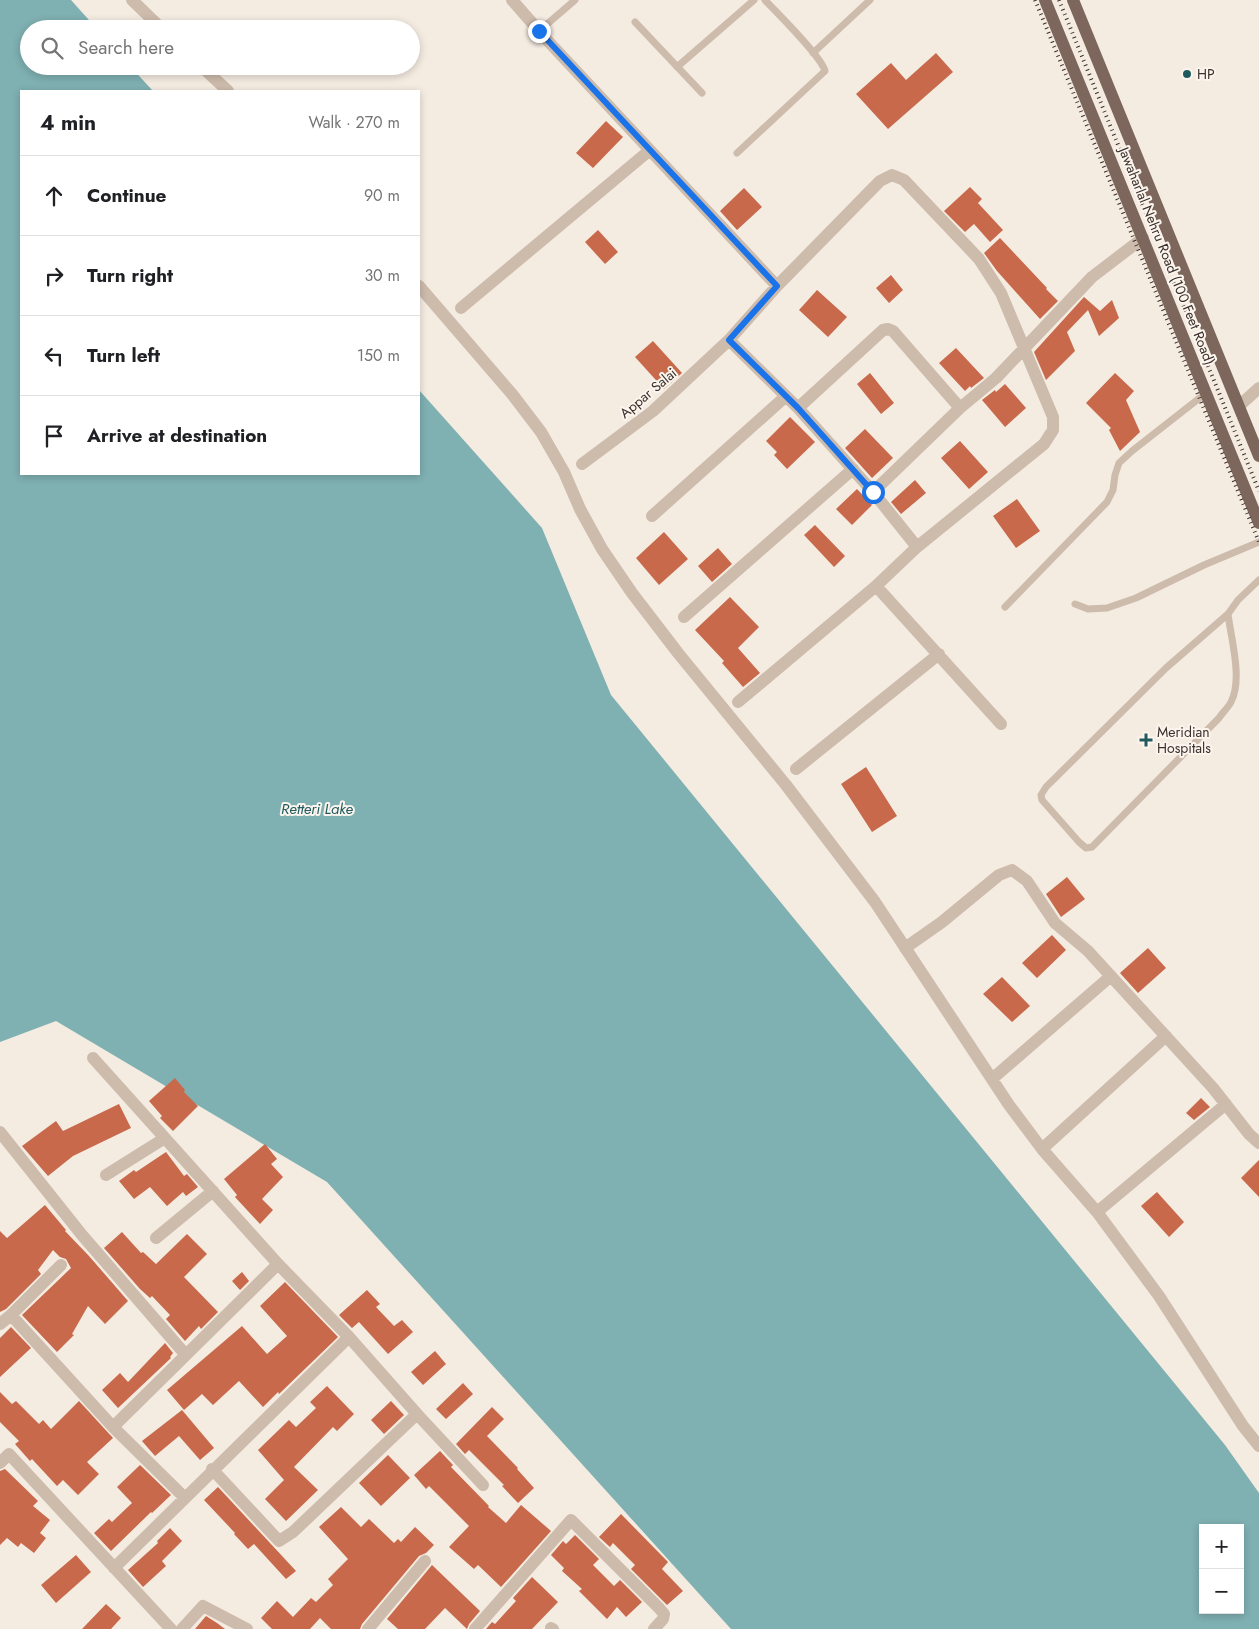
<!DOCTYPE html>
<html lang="en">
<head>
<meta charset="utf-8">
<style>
  :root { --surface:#fff; --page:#f2f2f2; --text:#202124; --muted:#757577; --line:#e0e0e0 }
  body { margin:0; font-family:Jost,sans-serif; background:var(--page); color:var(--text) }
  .controls { position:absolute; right:15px; bottom:15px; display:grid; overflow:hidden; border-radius:0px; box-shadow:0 2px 8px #0003 }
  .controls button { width:45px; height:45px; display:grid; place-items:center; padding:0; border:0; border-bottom:1px solid var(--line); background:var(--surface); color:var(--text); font:25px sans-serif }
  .stop { position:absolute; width:15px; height:15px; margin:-11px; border:4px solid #1a73e8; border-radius:50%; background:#fff }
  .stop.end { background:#1a73e8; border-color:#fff; box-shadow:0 1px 5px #0008 }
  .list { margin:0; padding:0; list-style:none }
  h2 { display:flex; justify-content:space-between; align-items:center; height:65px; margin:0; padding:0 20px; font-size:21px }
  h2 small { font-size:16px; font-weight:400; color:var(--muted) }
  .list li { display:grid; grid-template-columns:32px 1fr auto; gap:15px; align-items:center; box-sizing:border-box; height:80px; padding:0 20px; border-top:1px solid var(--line) }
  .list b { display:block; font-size:19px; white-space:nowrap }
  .list em { font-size:16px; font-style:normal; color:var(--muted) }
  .icon { flex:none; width:28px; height:28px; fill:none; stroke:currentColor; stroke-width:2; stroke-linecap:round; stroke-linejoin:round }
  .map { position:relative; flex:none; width:1259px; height:1629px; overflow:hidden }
  .search { position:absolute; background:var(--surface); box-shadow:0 2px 8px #0003; left:20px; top:20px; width:400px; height:55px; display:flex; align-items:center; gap:12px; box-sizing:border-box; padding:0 18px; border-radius:28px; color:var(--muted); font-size:19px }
  .panel { position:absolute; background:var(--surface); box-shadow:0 2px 8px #0003; left:20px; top:90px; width:400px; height:385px; border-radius:0px }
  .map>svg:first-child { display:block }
  .water { fill:#7fb0b2; fill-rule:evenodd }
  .building { fill:#c8694b }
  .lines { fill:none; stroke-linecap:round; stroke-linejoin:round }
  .service { stroke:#cdbbac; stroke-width:7 }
  .minor { stroke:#cdbbac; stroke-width:12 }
  .primary { stroke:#7d675c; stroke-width:12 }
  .rail { stroke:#3b302b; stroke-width:4; stroke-dasharray:1 4; stroke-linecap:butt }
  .route { stroke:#1a73e8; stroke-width:6 }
  .poi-dot { fill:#1f5a5e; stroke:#fbf5ee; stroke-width:2 }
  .labels { text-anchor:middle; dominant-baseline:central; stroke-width:4; stroke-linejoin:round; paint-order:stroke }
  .poi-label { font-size:14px; fill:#3b302b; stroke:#fbf5ee; text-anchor:start }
  .street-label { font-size:14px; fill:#3b302b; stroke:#fbf5ee }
  .water-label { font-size:15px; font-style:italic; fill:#1f5a5e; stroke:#fbf5ee }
</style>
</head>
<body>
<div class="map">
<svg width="1259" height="1629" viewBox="0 0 1259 1629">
  <rect width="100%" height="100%" fill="#f4ebe1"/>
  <!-- water -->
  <path class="water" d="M0 0H71L97 29H29V66H130L153 91H21V474H419V390L542 528 611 695 1225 1445 1259 1493V1629H731L327 1182 56 1021 0 1042ZM1203 1528H1240V1610H1203Z"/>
  <!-- building -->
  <path class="building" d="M936 53 953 72 888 129 856 94 891 63 906 80Z
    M606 121 623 137 593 168 576 153Z
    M970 187 982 199 978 203 1003 230 990 242 974 224 965 232 944 211Z
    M744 188 762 207 737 230 720 211Z
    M598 230 618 252 605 264 585 242Z
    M1000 238 1047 288 1046 289 1058 301 1040 319 997 271 984 253Z
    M891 275 903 290 889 303 876 288Z
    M817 290 847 317 828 337 799 310Z
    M1084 297 1100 311 1112 300 1119 318 1099 336 1088 310 1067 332 1075 351 1046 380 1034 352Z
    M653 341 682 373 664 389 635 357Z
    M956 348 984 378 971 388 970 386 965 391 939 363Z
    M870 373 894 403 881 414 857 384Z
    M1115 373 1134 391 1126 400 1140 432 1120 451 1109 430 1111 428 1086 403Z
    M1005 384 1026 408 1005 427 982 400 995 390 996 392Z
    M790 417 815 442 787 469 774 455 777 452 766 441Z
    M865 429 893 458 872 478 845 448Z
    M960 441 988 472 969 489 941 458Z
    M915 480 926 493 901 514 891 502Z
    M857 489 872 505 852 525 836 509Z
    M1017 499 1040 531 1016 548 993 516Z
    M815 525 845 556 834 567 804 535Z
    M664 532 688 559 659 585 636 558Z
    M718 548 732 564 712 582 698 566Z
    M730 597 759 627 738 648 760 673 743 687 722 663 724 661 695 630Z
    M866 767 897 816 872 832 841 784Z
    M1067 877 1085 899 1061 917 1046 894Z
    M1052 935 1066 950 1037 978 1022 963Z
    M1148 948 1166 968 1138 993 1120 973Z
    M1002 977 1030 1006 1012 1022 983 994Z
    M175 1078 185 1090 184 1092 198 1106 173 1131 160 1118 162 1116 149 1101Z
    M1201 1098 1210 1107 1194 1120 1186 1113Z
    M119 1104 131 1128 73 1156 48 1176 22 1146 56 1121 63 1131Z
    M265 1144 277 1159 271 1164 283 1177 262 1199 273 1210 260 1224 235 1197 237 1195 224 1179Z
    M166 1152 184 1176 187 1174 198 1187 186 1196 183 1192 167 1206 150 1187 134 1199 119 1181 134 1170 136 1172Z
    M1259 1160V1197L1241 1178Z
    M1157 1192 1184 1222 1169 1237 1141 1206Z
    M45 1205 66 1230 65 1231 89 1256 128 1301 105 1324 88 1306 72 1334 74 1335 57 1352 22 1315 71 1268 66 1259 60 1257 53 1250 38 1270 41 1274 6 1309 0 1312V1231L7 1238Z
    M122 1232 141 1253 143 1252 156 1264 187 1234 207 1254 184 1277 218 1312 201 1329 199 1326 185 1341 166 1319 170 1315 152 1296 150 1298 140 1289 104 1248Z
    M242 1272 249 1281 240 1290 232 1281Z
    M285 1282 338 1337 279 1394 278 1392 263 1407 239 1381 213 1405 202 1394 184 1410 167 1390 242 1326 267 1354 287 1336 260 1306Z
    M367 1290 380 1304 376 1307 394 1326 402 1320 413 1332 388 1354 359 1322 352 1328 339 1315Z
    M11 1327 31 1348 0 1377V1338Z
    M165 1343 173 1353 170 1357 171 1358 118 1408 102 1390 120 1373 128 1382Z
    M435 1351 446 1364 423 1385 411 1372Z
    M463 1383 473 1394 446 1419 436 1409Z
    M327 1386 354 1414 337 1431 333 1427 294 1467 318 1490 286 1521 265 1499 284 1480 258 1450 289 1420 296 1427 316 1408 310 1402Z
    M0 1392 12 1404 16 1401 39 1424 43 1420 51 1429 79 1401 113 1438 87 1462 99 1474 78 1495 63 1480 57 1486 32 1459 30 1461 15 1444 19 1441 0 1422Z
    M391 1401 404 1415 384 1434 371 1420Z
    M492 1407 504 1419 487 1436 518 1468 517 1469 534 1488 518 1503 502 1486 504 1485 469 1450 465 1454 456 1444Z
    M182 1410 214 1448 200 1460 179 1436 155 1456 142 1441Z
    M440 1451 453 1465 451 1467 489 1506 488 1507 506 1523 521 1505 551 1531 501 1587 478 1565 474 1569 449 1547 469 1526 429 1486 426 1489 414 1475Z
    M388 1455 410 1478 381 1506 359 1483Z
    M140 1465 171 1495 152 1513 151 1512 111 1551 94 1533 109 1519 112 1522 132 1503 117 1487Z
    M5 1469 38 1501 33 1506 50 1520 40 1533 46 1538 34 1553 21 1543 18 1547 7 1538 0 1545V1471Z
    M218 1487 296 1571 286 1579 254 1544 248 1549 234 1534 235 1533 204 1500Z
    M341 1507 361 1527 369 1519 394 1543 398 1539 401 1542 415 1527 434 1545 426 1553 419 1556 362 1624 360 1629H331L320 1618 310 1629H272L261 1618 277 1601 293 1617 311 1598 316 1602 333 1585 328 1579 348 1559 319 1527Z
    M621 1514 668 1562 662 1569 683 1591 667 1605 631 1569 635 1565 613 1543 610 1547 599 1537Z
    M170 1528 182 1541 162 1561 166 1566 143 1587 128 1570 158 1543 157 1541Z
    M575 1535 599 1559 593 1565 614 1586 620 1580 642 1602 626 1617 617 1607 607 1619 579 1591 582 1589 562 1571 564 1568 551 1555 563 1541 566 1544Z
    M76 1555 91 1572 56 1603 41 1585Z
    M432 1565 480 1611 469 1624 467 1629 445 1608 425 1629H398L387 1619Z
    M532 1577 558 1602 532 1629H486L492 1622 495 1624 516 1601 513 1598Z
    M106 1604 121 1618 111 1629H82Z
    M206 1616 217 1623 225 1629H195Z"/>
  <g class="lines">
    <!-- service -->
    <path class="service" d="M635 22 702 93
      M539 31 575 0
      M813 53 870 0
      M677 67 754 0
      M737 153 825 71C821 56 778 14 765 0
      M1075 604 1088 609 1107 608 1136 598 1204 565 1259 542
      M1005 607 1107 502 1113 490 1115 475 1119 463 1132 451 1206 393
      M1228 614C1231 639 1243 679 1231 702 1228 708 1222 713 1219 718L1092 847 1086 848 1079 842 1042 800 1041 795 1046 787 1166 668 1228 614 1238 600 1259 580"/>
    <!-- minor -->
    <path class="minor" d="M132 0 162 29
      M512 0 547 40 777 286 729 340 653 411 582 464
      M201 66 228 91
      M419 286 512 394 541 432 564 472 580 509 602 549 632 593 678 653 786 785 875 902 1009 1105 1042 1149 1097 1212 1159 1296 1243 1426 1259 1446
      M777 286 880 181 892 175 904 180 979 259 1001 293 1053 417V430L1044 444 917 547
      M461 308 650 150
      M729 340 798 408 873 492 917 547 876 586 738 702
      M1239 406 1259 388
      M798 408 883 330 888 329 893 331 960 408
      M873 492 960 408 996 378 1092 277 1143 238
      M652 516 785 397
      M876 586 1001 724
      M684 617 853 469
      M796 769 939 654
      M905 948 942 922 999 875 1012 870 1027 881 1055 923 1088 951 1213 1088 1249 1134 1259 1143
      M93 1058 278 1264
      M992 1079 1111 976
      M0 1132 82 1235 185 1354
      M1042 1149 1166 1036
      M106 1175 165 1138
      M1097 1212 1226 1104
      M156 1238 213 1191
      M11 1315 61 1265
      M0 1324 11 1315 113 1427
      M417 1414 483 1485
      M0 1463 9 1454 171 1629
      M212 1469 279 1541 293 1532 417 1414 349 1337
      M114 1568C192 1491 270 1414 349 1337L278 1264 113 1427 185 1498
      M551 1628 553 1629
      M182 1629 203 1606 247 1629
      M368 1629 425 1561
      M475 1629 571 1520 659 1608 664 1614 663 1619 654 1629"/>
    <!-- primary -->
    <path class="primary" d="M1045 0 1259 523
      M1073 0 1259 456"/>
    <!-- rail -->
    <path class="rail" d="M1035 0 1259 542
      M1059 0 1259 491"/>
  </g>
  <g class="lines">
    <!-- route -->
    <path class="route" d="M539 31 777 286 729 340 798 408 873 492"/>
  </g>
  <!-- markers -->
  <g class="poi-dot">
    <circle cx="1187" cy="74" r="5"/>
    <path d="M1143.5 732.5h5v5h5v5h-5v5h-5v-5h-5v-5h5z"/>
  </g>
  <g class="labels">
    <!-- poi labels -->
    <g class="poi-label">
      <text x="1197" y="74">HP</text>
      <text x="1157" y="732">Meridian<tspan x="1157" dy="16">Hospitals</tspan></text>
    </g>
    <!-- street labels -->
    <g class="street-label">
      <text transform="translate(1167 256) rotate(68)">Jawaharlal Nehru Road (100 Feet Road)</text>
      <text transform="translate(648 393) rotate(-40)">Appar Salai</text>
    </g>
    <!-- water labels -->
    <g class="water-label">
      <text x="317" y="809">Retteri Lake</text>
    </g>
  </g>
</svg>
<div class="controls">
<button>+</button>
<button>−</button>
</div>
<div class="stop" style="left:873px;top:492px"></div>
<div class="stop end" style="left:539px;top:31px"></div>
<div class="search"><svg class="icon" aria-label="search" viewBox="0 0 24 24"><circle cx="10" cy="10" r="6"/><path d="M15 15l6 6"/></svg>Search here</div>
<section class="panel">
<h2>4 min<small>Walk · 270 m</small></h2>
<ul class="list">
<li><svg class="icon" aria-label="ahead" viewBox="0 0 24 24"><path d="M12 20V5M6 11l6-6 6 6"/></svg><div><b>Continue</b></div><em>90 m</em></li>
<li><svg class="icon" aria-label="right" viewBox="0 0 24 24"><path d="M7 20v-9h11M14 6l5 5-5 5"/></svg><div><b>Turn right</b></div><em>30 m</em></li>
<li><svg class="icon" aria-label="left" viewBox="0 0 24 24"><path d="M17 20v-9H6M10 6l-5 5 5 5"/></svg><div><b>Turn left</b></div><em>150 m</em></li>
<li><svg class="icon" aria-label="arrive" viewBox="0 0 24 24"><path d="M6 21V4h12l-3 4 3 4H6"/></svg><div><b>Arrive at destination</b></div></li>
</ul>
</section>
</div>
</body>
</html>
